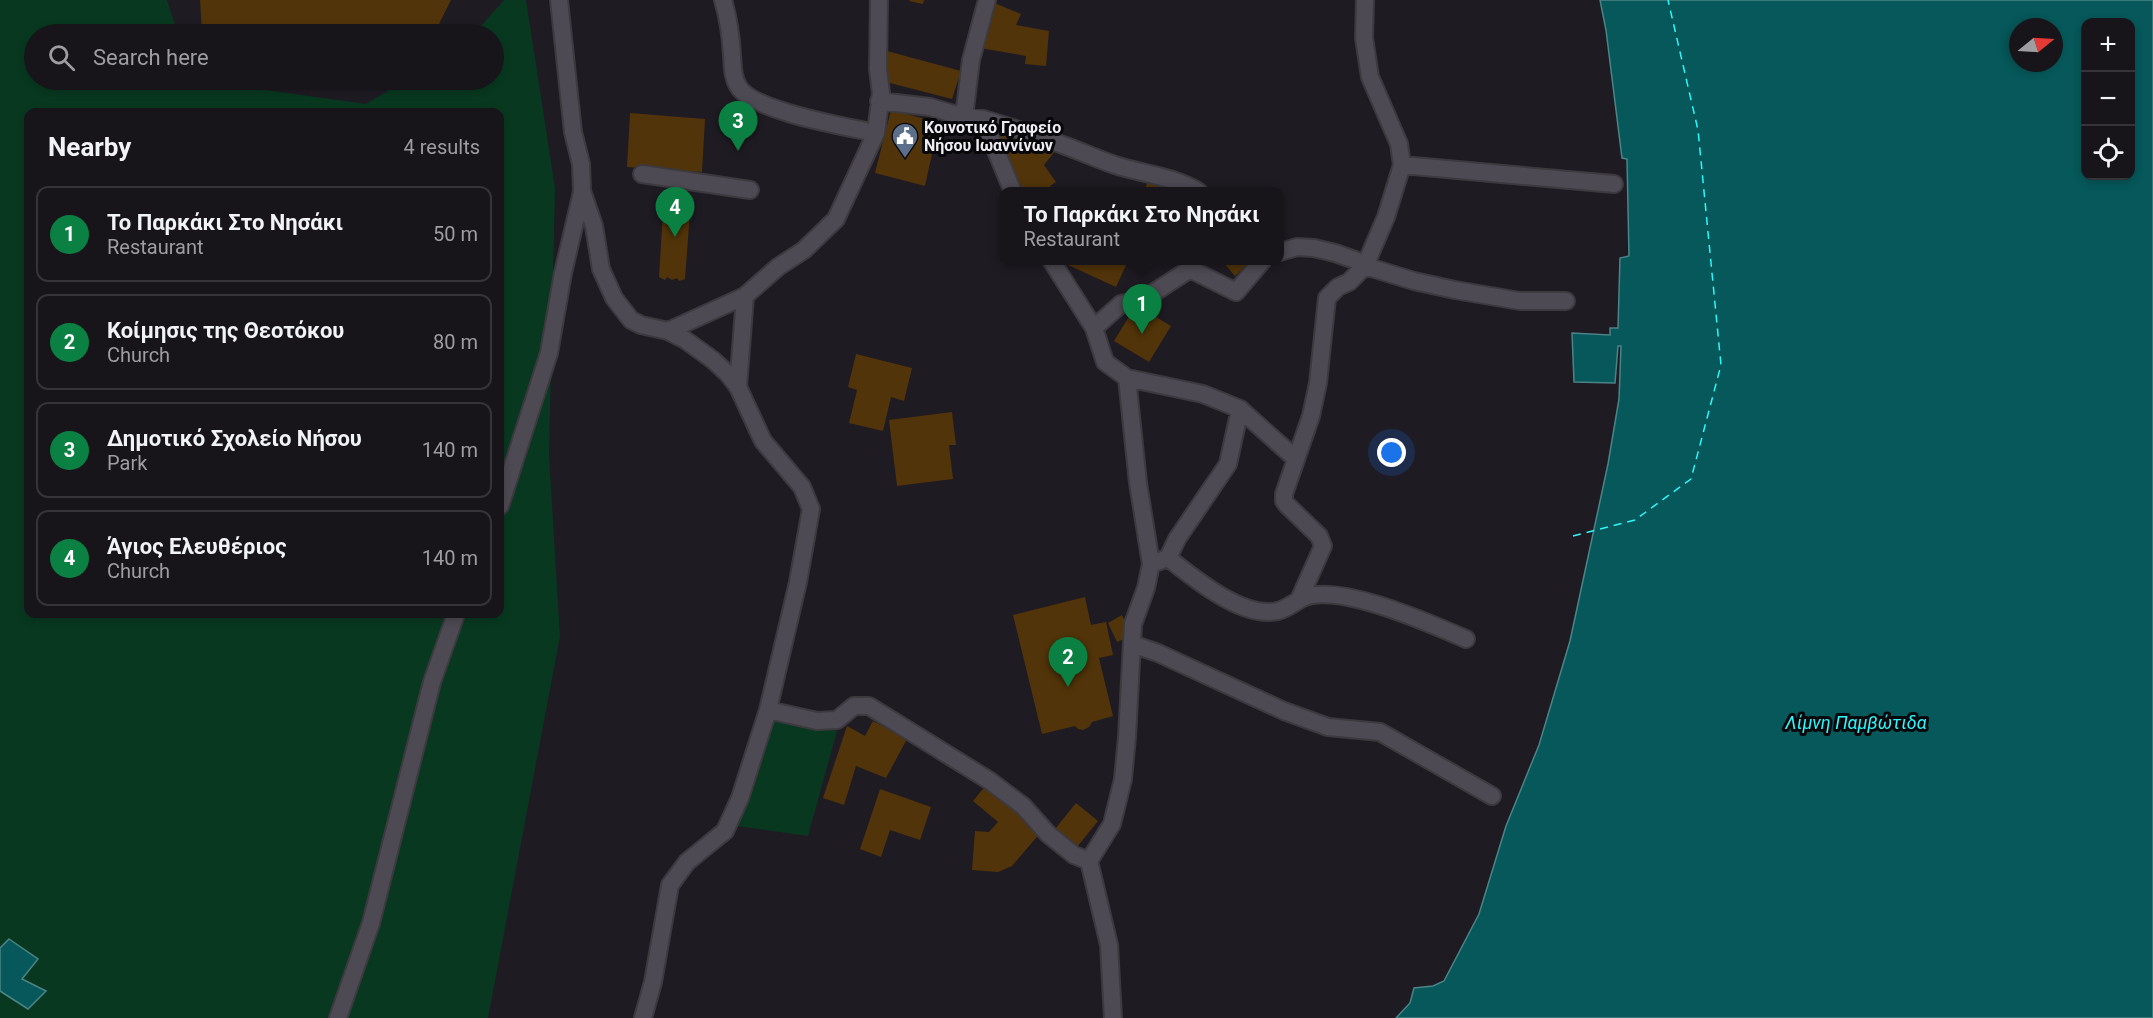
<!DOCTYPE html>
<html lang="en">
<head>
<meta charset="utf-8">
<style>
  :root { --surface:#17141a; --page:#201d23; --text:#f1f3f6; --muted:#9e9ea2; --line:#363339; --accent:#0b8043 }
  body { margin:0; font-family:Roboto,sans-serif; background:var(--page); color:var(--text) }
  .controls { position:absolute; right:18px; top:18px; display:grid; overflow:hidden; border-radius:12px; box-shadow:0 3px 9px #0003 }
  .controls button { width:54px; height:54px; display:grid; place-items:center; padding:0; border:0; border-bottom:2px solid var(--line); background:var(--surface); color:var(--text); font:30px sans-serif }
  .compass { position:absolute; left:2009px; top:18px; width:54px; height:54px; border-radius:50%; background:var(--surface); box-shadow:0 3px 9px #0003; rotate:72deg }
  .you { position:absolute; left:1392px; top:453px; width:21px; height:21px; margin:-15px; border:4px solid #fff; border-radius:50%; background:#1a73e8; box-shadow:0 0 0 9px #1a73e833 }
  .badge { display:grid; place-items:center; width:39px; height:39px; border-radius:50%; background:var(--accent); color:#fff; font-size:20px; font-weight:700 }
  .pin { position:absolute; translate:-50% -50px; filter:drop-shadow(0 2px 3px #0008) }
  .pin::after { content:''; position:absolute; top:32px; width:21px; height:18px; background:inherit; clip-path:polygon(0 0,100% 0,50% 100%) }
  .popup { position:absolute; left:999px; top:187px; width:285px; height:78px; box-sizing:border-box; display:grid; place-content:center; border-radius:12px; background:var(--surface); filter:drop-shadow(0 2px 4px #0005); font-size:20px; white-space:nowrap; color:var(--muted) }
  .popup b { font-size:22px; color:var(--text) }
  .popup::after { content:''; position:absolute; left:50%; top:100%; margin-left:-12px; border:12px solid transparent; border-top-color:var(--surface) }
  .list { margin:0; padding:0; list-style:none }
  h2 { display:flex; justify-content:space-between; align-items:center; height:78px; margin:0; padding:0 24px; font-size:26px }
  h2 small { font-size:20px; font-weight:400; color:var(--muted) }
  .list li { display:grid; grid-template-columns:39px 1fr auto; gap:18px; align-items:center; box-sizing:border-box; height:96px; margin:0 12px 12px; padding:0 12px; border:2px solid var(--line); border-radius:12px }
  .list b { display:block; font-size:22px; white-space:nowrap }
  .list p { margin:0; font-size:20px; white-space:nowrap; color:var(--muted) }
  .list em { font-size:20px; font-style:normal; color:var(--muted) }
  .icon { flex:none; width:33px; height:33px; fill:none; stroke:currentColor; stroke-width:2; stroke-linecap:round; stroke-linejoin:round }
  .map { position:relative; flex:none; width:2153px; height:1018px; overflow:hidden }
  .search { position:absolute; background:var(--surface); box-shadow:0 3px 9px #0003; left:24px; top:24px; width:480px; height:66px; display:flex; align-items:center; gap:15px; box-sizing:border-box; padding:0 21px; border-radius:33px; color:var(--muted); font-size:22px }
  .panel { position:absolute; background:var(--surface); box-shadow:0 3px 9px #0003; left:24px; top:108px; width:480px; height:510px; border-radius:12px }
  .map>svg:first-child { display:block }
  .green { fill:#083920; fill-rule:evenodd }
  .water { fill:#06585a; stroke:#4c8488; stroke-width:1.5; fill-rule:evenodd }
  .lines { fill:none; stroke-linecap:round; stroke-linejoin:round }
  .ferry { stroke:#2ef7fd; stroke-width:1.5; stroke-dasharray:8 6; stroke-linecap:butt }
  .building { fill:#513409 }
  .service-casing { stroke:#3c393f; stroke-width:20 }
  .pedestrian-casing { stroke:#3c393f; stroke-width:20 }
  .service { stroke:#4e4a53; stroke-width:16 }
  .pedestrian { stroke:#4e4a53; stroke-width:16 }
  .labels { text-anchor:middle; dominant-baseline:central; stroke-width:6; stroke-linejoin:round; paint-order:stroke }
  .poi-label { font-size:16px; font-weight:bold; fill:#efecf2; stroke:#08070a; text-anchor:start }
  .water-label { font-size:18px; font-style:italic; fill:#2ef7fd; stroke:#08070a }
</style>
</head>
<body>
<div class="map">
<svg width="2153" height="1018" viewBox="0 0 2153 1018">
  <rect width="100%" height="100%" fill="#1f1b23"/>
  <!-- green -->
  <path class="green" d="M0 0H167L178 34H34V80H196L366 104 406 80H494V34H474L504 0H526L555 188 549 455 560 636 488 1018H0ZM28 112H500V614H28Z
    M772 715 837 731 808 836 737 826Z"/>
  <!-- water -->
  <path class="water" d="M1600 0H2153V1018H1396L1410 1003 1414 988 1433 986 1444 981 1479 914 1506 826 1539 745 1570 641 1608 464 1619 399 1621 346H1618L1615 383 1574 382 1572 333 1610 335V328H1618L1620 258 1629 256 1627 159 1622 158 1606 30ZM2086 22H2130V176H2086ZM2018 27H2054V63H2018Z
    M9 939 38 959 22 979 46 991 28 1009 0 991V948Z"/>
  <g class="lines">
    <!-- ferry -->
    <path class="ferry" d="M1573 536 1635 520 1691 479 1721 365 1698 130 1668 0"/>
  </g>
  <!-- building -->
  <path class="building" d="M200 0H451L435 32 432 34H202Z
    M910 0H924L923 4 909 1Z
    M992 2 1021 14 1016 25 1049 31 1046 66 1025 64 1026 56 980 48Z
    M887 51 961 71 952 99 886 82Z
    M335 80H360L352 84Z
    M891 110 933 121 928 144 934 145 925 186 875 173Z
    M630 113 705 119 702 172 627 167Z
    M1007 129 1056 150 1044 165 1056 182 1050 186 1054 192H1018L994 146Z
    M1149 178 1178 187 1177 192H1144Z
    M664 196 691 198 685 279 679 281 677 278 672 280 667 277 665 280 659 277Z
    M1070 261H1128L1116 287 1068 265Z
    M1222 261H1251L1235 276Z
    M1136 305 1171 326 1149 362 1114 341Z
    M856 354 912 368 904 401 891 397 883 431 849 423 857 390 848 387Z
    M952 412 956 445H949L953 479 897 486 889 420Z
    M1085 597 1091 625 1106 622 1113 655 1099 658 1113 716 1092 722 1089 727 1083 730 1078 729 1075 726 1042 734 1013 615Z
    M1122 615 1131 636 1117 642 1108 623Z
    M873 721 907 739 886 778 856 766 844 805 823 798 847 726 865 736Z
    M987 784 1042 831 1012 866 998 872 972 870 975 831 989 832 998 822 973 801Z
    M880 789 931 807 920 840 890 830 881 857 860 849Z
    M1076 803 1098 821 1077 847 1055 829Z"/>
  <g class="lines">
    <!-- service casing -->
    <g class="service-casing">
      <path id="service" d="M559 0 573 132 581 164 582 191 594 226 601 269 614 298 631 320 641 325 668 331 684 339 713 360 728 374 738 387 763 441 802 487 811 509 798 582 768 710
        M723 0C728 17 731 37 732 55 733 66 732 76 738 86 751 111 848 127 876 133
        M879 101 930 107 964 117 983 119 1013 192
        M964 117 971 60 987 0
        M983 119C1009 127 1037 135 1063 145 1080 151 1097 159 1115 165 1143 174 1173 176 1199 192
        M1402 165 1614 184
        M1280 252 1297 247 1314 248 1335 253 1355 260 1365 266 1414 281 1455 290 1520 301H1566
        M1094 328 1121 304 1144 299 1190 269 1236 292 1263 260
        M668 331 745 296 778 267 804 250 836 219 876 133 881 93 878 69 879 0
        M1127 378 1203 394 1240 409 1296 459
        M738 387 745 296
        M500 506 549 353 563 273 582 192
        M1168 558 1177 539 1228 464 1240 409
        M1151 564 1168 558C1194 578 1242 619 1278 611 1285 609 1293 604 1299 600L1323 546 1319 536 1287 505 1284 501V494L1311 416 1318 383 1327 298 1338 287 1349 282 1365 266 1386 217 1402 165 1399 144 1370 77 1364 38 1365 0
        M1299 600C1332 579 1431 624 1466 639
        M1132 644 1158 653 1284 711 1328 727 1380 732 1492 796
        M338 1018 371 923 432 682 456 614
        M643 1018 653 982 670 885 687 862 725 831 740 798 768 710 817 721 837 720 854 706H869L990 781 1023 806 1048 834 1074 855 1089 861 1112 824 1123 779 1127 737 1133 624 1146 588 1151 564 1138 483 1127 378 1105 362 1094 328 1051 260"/>
    </g>
    <!-- pedestrian casing -->
    <g class="pedestrian-casing">
      <path id="pedestrian" d="M642 174 750 190
        M1089 861 1109 945 1113 1018"/>
    </g>
    <!-- service -->
    <use href="#service" class="service"/>
    <!-- pedestrian -->
    <use href="#pedestrian" class="pedestrian"/>
  </g>
  <!-- icons -->
  <defs>
    <g id="civic-pin" transform="scale(1.35)"><path d="M0 17L-7.5 6A9.5 9.5 0 1 1 7.5 6Z" fill="#5c6f8a" stroke="#08070a"/><path d="M-.6-6.5H3V-4.5H.6V-3L4-1V1h2V6H-6V1h2V-1L-.6-3ZM-1.2 2.5V6h2.4V2.5Z" fill="#fff"/></g>
  </defs>
  <g fill-rule="evenodd">
    <use href="#civic-pin" x="905" y="136"/>
  </g>
  <g class="labels">
    <!-- poi labels -->
    <g class="poi-label">
      <text x="924" y="127">Κοινοτικό Γραφείο<tspan x="924" dy="18">Νήσου Ιωαννίνων</tspan></text>
    </g>
    <!-- water labels -->
    <g class="water-label">
      <text x="1856" y="722">Λίμνη Παμβώτιδα</text>
    </g>
  </g>
</svg>
<div class="controls">
<button>+</button>
<button>−</button>
<button><svg class="icon" aria-label="locate" viewBox="0 0 24 24"><circle cx="12" cy="12" r="6"/><path d="M12 2v4M12 18v4M2 12h4M18 12h4"/></svg></button>
</div>
<svg class="compass" viewBox="-18 -18 36 36"><path d="M0-13l5 13h-10z" fill="#e53935"/><path d="M0 13l5-13h-10z" fill="#9e9ea2"/></svg>
<div class="you"></div>
<div class="pin badge" style="left:1142px;top:334px">1</div>
<div class="popup"><b>Το Παρκάκι Στο Νησάκι</b>Restaurant</div>
<div class="pin badge" style="left:1068px;top:687px">2</div>
<div class="pin badge" style="left:738px;top:151px">3</div>
<div class="pin badge" style="left:675px;top:237px">4</div>
<div class="search"><svg class="icon" aria-label="search" viewBox="0 0 24 24"><circle cx="10" cy="10" r="6"/><path d="M15 15l6 6"/></svg>Search here</div>
<section class="panel">
<h2>Nearby<small>4 results</small></h2>
<ul class="list">
<li><span class="badge">1</span><div><b>Το Παρκάκι Στο Νησάκι</b><p>Restaurant</p></div><em>50 m</em></li>
<li><span class="badge">2</span><div><b>Κοίμησις της Θεοτόκου</b><p>Church</p></div><em>80 m</em></li>
<li><span class="badge">3</span><div><b>Δημοτικό Σχολείο Νήσου</b><p>Park</p></div><em>140 m</em></li>
<li><span class="badge">4</span><div><b>Άγιος Ελευθέριος</b><p>Church</p></div><em>140 m</em></li>
</ul>
</section>
</div>
</body>
</html>
